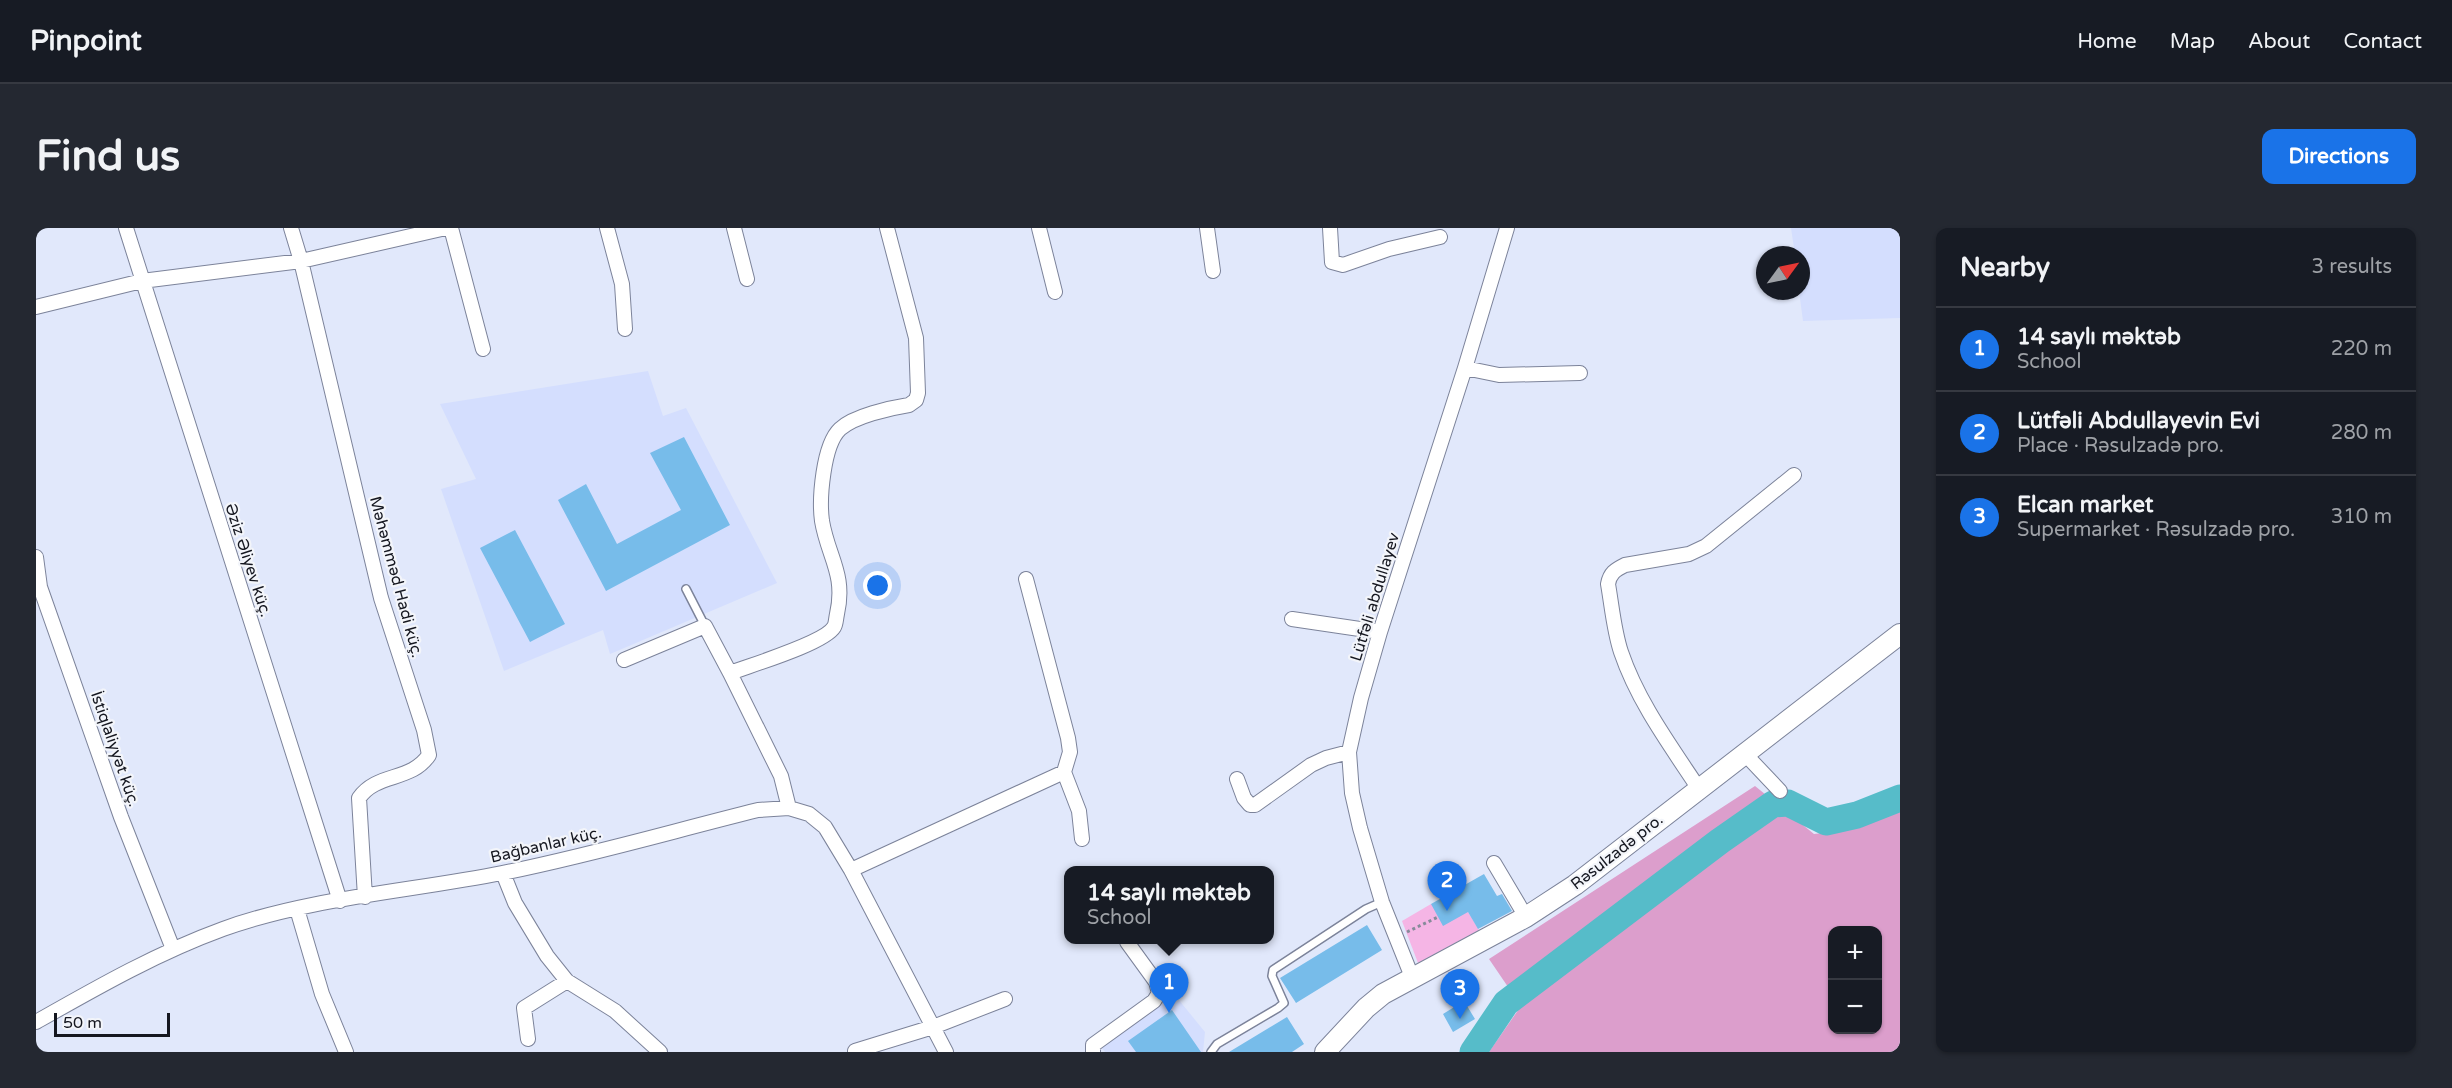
<!DOCTYPE html>
<html lang="en">
<head>
<meta charset="utf-8">
<style>
  :root { --surface:#171b24; --page:#242831; --text:#f1f3f6; --muted:#9ea1a6; --line:#363941; --accent:#1a73e8 }
  body { margin:0; font-family:"Varela Round",sans-serif; background:var(--page); color:var(--text) }
  .controls { position:absolute; right:18px; bottom:18px; display:grid; overflow:hidden; border-radius:12px; box-shadow:0 2px 4px #0004 }
  .controls button { width:54px; height:54px; display:grid; place-items:center; padding:0; border:0; border-bottom:2px solid var(--line); background:var(--surface); color:var(--text); font:30px sans-serif }
  .compass { position:absolute; left:1720px; top:18px; width:54px; height:54px; border-radius:50%; background:var(--surface); box-shadow:0 2px 4px #0004; rotate:57deg }
  .scale { position:absolute; left:18px; bottom:15px; width:116px; box-sizing:border-box; padding-left:6px; border:3px solid #151720; border-top:0; font-size:16px; line-height:21px; white-space:nowrap; color:#151720; -webkit-text-stroke:4px #f3f5fa; paint-order:stroke }
  .you { position:absolute; left:842px; top:358px; width:21px; height:21px; margin:-15px; border:4px solid #fff; border-radius:50%; background:#1a73e8; box-shadow:0 0 0 9px #1a73e833 }
  .badge { display:grid; place-items:center; width:39px; height:39px; border-radius:50%; background:var(--accent); color:#fff; font-size:20px; font-weight:700 }
  .pin { position:absolute; translate:-50% -50px; filter:drop-shadow(0 2px 3px #0008) }
  .pin::after { content:''; position:absolute; top:32px; width:21px; height:18px; background:inherit; clip-path:polygon(0 0,100% 0,50% 100%) }
  .popup { position:absolute; left:1028px; top:638px; width:210px; height:78px; box-sizing:border-box; display:grid; place-content:center; border-radius:12px; background:var(--surface); filter:drop-shadow(0 2px 4px #0005); font-size:20px; white-space:nowrap; color:var(--muted) }
  .popup b { font-size:22px; color:var(--text) }
  .popup::after { content:''; position:absolute; left:50%; top:100%; margin-left:-12px; border:12px solid transparent; border-top-color:var(--surface) }
  .list { margin:0; padding:0; list-style:none }
  h2 { display:flex; justify-content:space-between; align-items:center; height:78px; margin:0; padding:0 24px; font-size:26px }
  h2 small { font-size:20px; font-weight:400; color:var(--muted) }
  .list li { display:grid; grid-template-columns:39px 1fr auto; gap:18px; align-items:center; box-sizing:border-box; height:84px; padding:0 24px; border-top:2px solid var(--line) }
  .list b { display:block; font-size:22px; white-space:nowrap }
  .list p { margin:0; font-size:20px; white-space:nowrap; color:var(--muted) }
  .list em { font-size:20px; font-style:normal; color:var(--muted) }
  .map { position:relative; flex:none; width:1864px; height:824px; overflow:hidden; border-radius:12px }
  header { display:flex; align-items:center; gap:36px; box-sizing:border-box; height:84px; padding:0 30px; background:var(--surface); border-bottom:2px solid var(--line) }
  header strong { font-size:28px }
  nav { display:flex; gap:33px; margin-inline-start:auto; font-size:21px }
  .intro { display:flex; align-items:center; justify-content:space-between; box-sizing:border-box; height:144px; padding:0 36px }
  h1 { margin:0; font-size:42px }
  .button { padding:15px 27px; border-radius:12px; background:var(--accent); color:#fff; font-size:21px; font-weight:700 }
  main { display:flex; gap:36px; padding:0 36px }
  aside { flex:1; background:var(--surface); border-radius:12px; box-shadow:0 2px 4px #0004 }
  .map>svg:first-child { display:block }
  .built { fill:#d4defe }
  .green { fill:#f5b5e5 }
  .forest { fill:#dc9ecc; fill-rule:evenodd }
  .lines { fill:none; stroke-linecap:round; stroke-linejoin:round }
  .river { stroke:#56bcc9; stroke-width:27 }
  .building { fill:#77bcea }
  .lane-casing { stroke:#7c839a; stroke-width:10 }
  .street-casing { stroke:#7c839a; stroke-width:16 }
  .secondary-casing { stroke:#7c839a; stroke-width:22 }
  .path { stroke:#868b9a; stroke-width:3; stroke-dasharray:3 3; stroke-linecap:butt }
  .lane { stroke:#fff; stroke-width:7 }
  .street { stroke:#fff; stroke-width:14 }
  .secondary { stroke:#fff; stroke-width:20 }
  .labels { text-anchor:middle; dominant-baseline:central; stroke-width:4.5; stroke-linejoin:round; paint-order:stroke }
  .street-label { font-size:16px; fill:#151720; stroke:#f3f5fa }
</style>
</head>
<body>
<header>
<strong>Pinpoint</strong>
<nav><a>Home</a><a>Map</a><a>About</a><a>Contact</a></nav>
</header>
<div class="intro"><h1>Find us</h1><a class="button">Directions</a></div>
<main>
<div class="map">
<svg width="1864" height="824" viewBox="0 0 1864 824">
  <rect width="100%" height="100%" fill="#e1e8fb"/>
  <!-- built -->
  <path class="built" d="M1755 0H1864V90L1767 93 1763 63H1765V27H1759Z
    M612 143 627 188 650 180 741 355 574 426 567 402 468 443 405 261 440 251 404 176Z
    M1138 766 1169 804 1167 824H1069L1066 820Z"/>
  <!-- green -->
  <path class="green" d="M1395 676 1432 684 1443 702 1382 735 1366 693Z"/>
  <!-- forest -->
  <path class="forest" d="M1719 558 1778 606 1806 603 1864 582V824H1453L1485 778 1453 731ZM1796 702H1842V802H1796Z"/>
  <g class="lines">
    <!-- river -->
    <path class="river" d="M1437 824 1470 775 1684 613 1737 576 1752 575 1790 594 1821 587 1864 570"/>
  </g>
  <!-- building -->
  <path class="building" d="M648 209 694 297 570 363 522 272 550 256 581 316 645 282 614 225Z
    M479 302 529 396 494 414 444 320Z
    M1448 646 1461 668 1466 666 1476 683 1442 701 1432 684 1407 698 1395 676Z
    M1331 697 1346 722 1260 775 1244 750Z
    M1428 773 1439 791 1417 804 1407 786Z
    M1136 782 1165 824H1100L1092 813Z
    M1251 789 1268 816 1256 824H1193Z"/>
  <g class="lines">
    <!-- lane casing -->
    <g class="lane-casing">
      <path id="lane" d="M650 361 669 398
        M1175 824 1181 816 1242 780 1248 775 1236 748 1237 742 1330 681 1346 674"/>
    </g>
    <!-- street casing -->
    <g class="street-casing">
      <path id="street" d="M90 0 304 673
        M255 0 265 33 345 370 388 502 393 527C375 554 341 544 323 570L329 669
        M415 0 447 121
        M571 0 586 56 589 101
        M698 0 711 51
        M1003 0 1019 64
        M1171 0 1177 43
        M1294 0 1296 34 1307 37 1353 21 1404 9
        M0 79 106 53 265 33 410 0
        M1429 140 1463 147 1544 145
        M0 329 4 359 85 589 137 721
        M990 351 1032 510 1034 524 1028 544 1043 583 1046 611
        M1256 391 1344 404
        M588 432 669 398 694 445
        M1709 526 1744 563
        M1201 551 1208 570 1214 577H1219L1275 537 1290 530 1313 524
        M1663 561C1634 517 1602 474 1585 424 1578 403 1576 379 1572 356 1574 345 1579 342 1589 337L1653 326 1670 318 1758 247
        M753 580 745 548 694 445C715 437 789 415 798 399 800 396 800 390 801 386 810 346 792 329 786 293 783 271 787 217 804 201 818 188 854 180 873 177L880 172 882 165 880 110 851 0
        M1458 635 1490 689
        M815 642 1028 544
        M467 645 479 675 511 728 531 753 579 783 624 824
        M261 681 286 766 310 824
        M1376 749 1346 674 1324 600 1316 565 1313 524 1325 470 1344 404 1429 140 1471 0
        M0 794C60 760 121 725 187 701 272 670 376 663 466 645 552 628 637 603 722 582L753 580 773 586 789 599 815 642 910 824
        M492 811 488 780 531 753
        M819 823 897 799 969 771
        M1057 824V817L1118 773 1123 765 1120 754 1091 714"/>
    </g>
    <!-- secondary casing -->
    <g class="secondary-casing">
      <path id="secondary" d="M1289 824 1330 780 1347 766 1490 689 1539 657 1864 406"/>
    </g>
    <!-- path -->
    <path class="path" d="M1371 704 1402 689"/>
    <!-- lane -->
    <use href="#lane" class="lane"/>
    <!-- street -->
    <use href="#street" class="street"/>
    <!-- secondary -->
    <use href="#secondary" class="secondary"/>
  </g>
  <g class="labels">
    <!-- street labels -->
    <g class="street-label">
      <text transform="translate(212 332) rotate(72)">Əziz Əliyev küç.</text>
      <text transform="translate(360 349) rotate(75)">Məhəmməd Hadi küç.</text>
      <text transform="translate(1339 369) rotate(-73)">Lütfəli abdullayev</text>
      <text transform="translate(79 521) rotate(71)">İstiqlaliyyət küç.</text>
      <text transform="translate(510 617) rotate(-13)">Bağbanlar küç.</text>
      <text transform="translate(1581 624) rotate(-38)">Rəsulzadə pro.</text>
    </g>
  </g>
</svg>
<div class="controls">
<button>+</button>
<button>−</button>
</div>
<svg class="compass" viewBox="-18 -18 36 36"><path d="M0-13l5 13h-10z" fill="#e53935"/><path d="M0 13l5-13h-10z" fill="#9ea1a6"/></svg>
<div class="scale">50 m</div>
<div class="you"></div>
<div class="pin badge" style="left:1133px;top:785px">1</div>
<div class="popup"><b>14 saylı məktəb</b>School</div>
<div class="pin badge" style="left:1411px;top:683px">2</div>
<div class="pin badge" style="left:1424px;top:791px">3</div>
</div>
<aside>
<h2>Nearby<small>3 results</small></h2>
<ul class="list">
<li><span class="badge">1</span><div><b>14 saylı məktəb</b><p>School</p></div><em>220 m</em></li>
<li><span class="badge">2</span><div><b>Lütfəli Abdullayevin Evi</b><p>Place · Rəsulzadə pro.</p></div><em>280 m</em></li>
<li><span class="badge">3</span><div><b>Elcan market</b><p>Supermarket · Rəsulzadə pro.</p></div><em>310 m</em></li>
</ul>
</aside>
</main>
</body>
</html>
